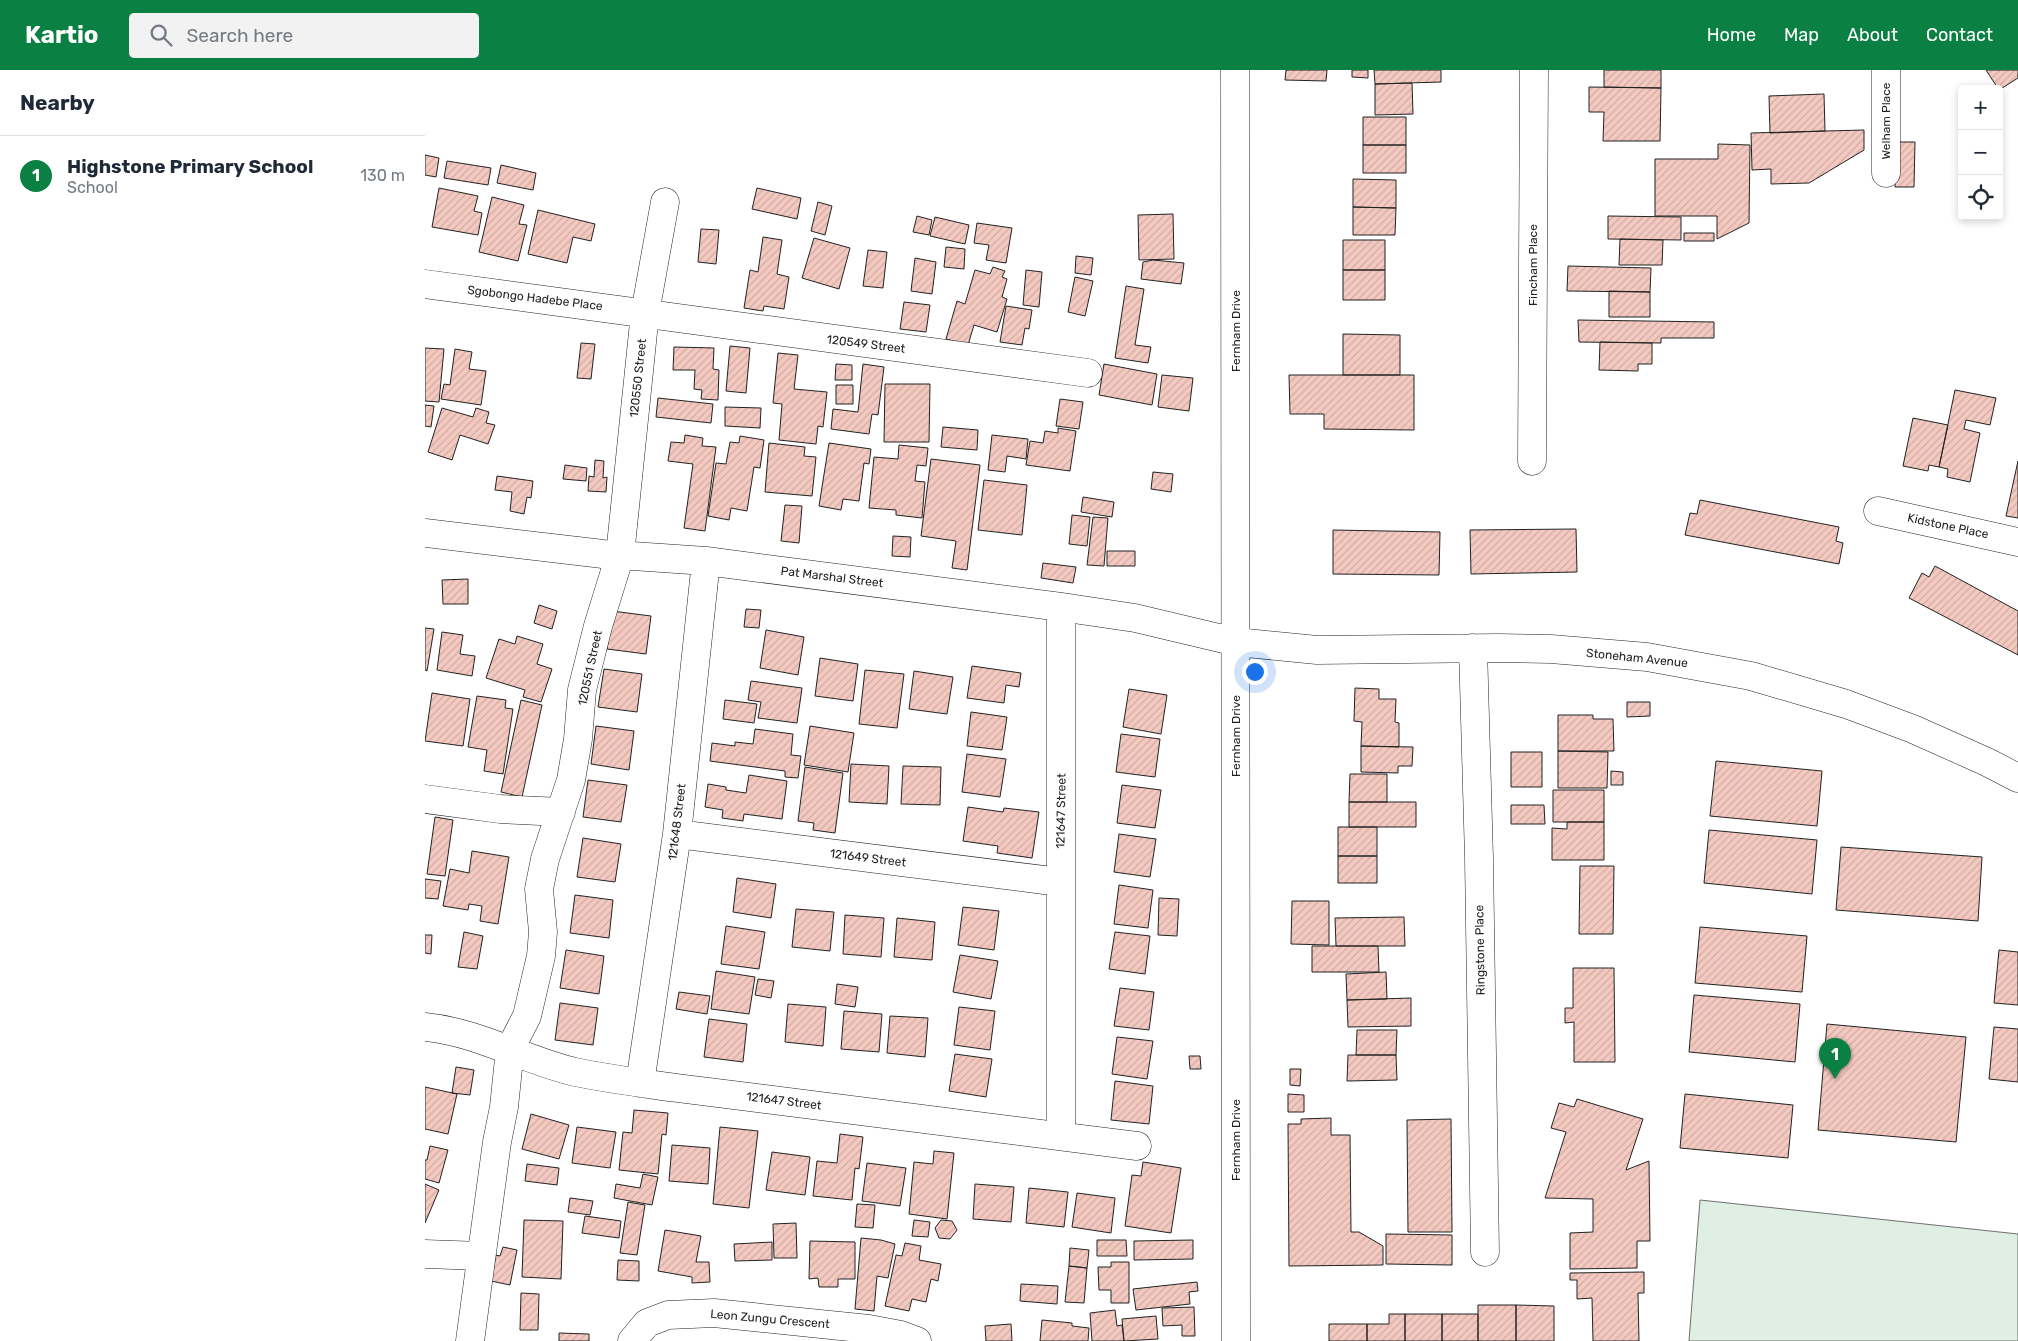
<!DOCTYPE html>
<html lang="en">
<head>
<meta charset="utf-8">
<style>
  :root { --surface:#fff; --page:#f2f2f3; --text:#1f2937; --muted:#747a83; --line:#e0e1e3; --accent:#0b8043 }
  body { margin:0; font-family:Rubik,sans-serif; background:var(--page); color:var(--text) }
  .controls { position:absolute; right:15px; top:15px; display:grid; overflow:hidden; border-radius:5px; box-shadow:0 2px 8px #0003 }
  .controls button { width:45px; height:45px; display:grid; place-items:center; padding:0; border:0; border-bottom:1px solid var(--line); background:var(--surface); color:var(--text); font:25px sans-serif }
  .you { position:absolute; left:829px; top:601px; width:18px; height:18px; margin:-12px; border:4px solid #fff; border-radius:50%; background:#1a73e8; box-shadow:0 0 0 8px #1a73e833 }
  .badge { display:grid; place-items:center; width:32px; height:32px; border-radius:50%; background:var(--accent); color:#fff; font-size:16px; font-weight:700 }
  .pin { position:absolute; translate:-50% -41px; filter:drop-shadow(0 1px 2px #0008) }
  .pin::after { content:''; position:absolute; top:26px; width:18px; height:15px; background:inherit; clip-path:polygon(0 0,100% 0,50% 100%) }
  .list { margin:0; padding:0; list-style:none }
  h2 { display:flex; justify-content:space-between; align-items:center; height:65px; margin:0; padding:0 20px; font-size:21px }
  h2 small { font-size:16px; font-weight:400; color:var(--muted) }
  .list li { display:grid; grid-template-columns:32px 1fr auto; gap:15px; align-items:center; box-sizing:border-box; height:80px; padding:0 20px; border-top:1px solid var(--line) }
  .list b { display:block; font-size:19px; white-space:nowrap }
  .list p { margin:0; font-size:16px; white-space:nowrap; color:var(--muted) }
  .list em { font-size:16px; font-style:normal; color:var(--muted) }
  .icon { flex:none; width:28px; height:28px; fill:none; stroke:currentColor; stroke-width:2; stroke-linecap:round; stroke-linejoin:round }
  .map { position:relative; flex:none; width:1593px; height:1271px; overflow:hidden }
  header { display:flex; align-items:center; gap:30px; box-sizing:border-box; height:70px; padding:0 25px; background:var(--accent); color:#fff }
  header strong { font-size:24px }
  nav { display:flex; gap:28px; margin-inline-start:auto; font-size:18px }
  .search { width:350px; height:45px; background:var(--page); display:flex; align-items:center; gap:12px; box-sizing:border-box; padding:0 18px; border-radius:5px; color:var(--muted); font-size:19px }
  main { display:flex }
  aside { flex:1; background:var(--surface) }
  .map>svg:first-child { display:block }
  .garden { fill:#e0efe3; stroke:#6f6f6f }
  .building { fill:url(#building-hatch); stroke:#222 }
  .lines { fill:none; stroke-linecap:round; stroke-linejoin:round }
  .minor-casing { stroke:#222; stroke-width:29 }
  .minor { stroke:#fff; stroke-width:28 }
  .labels { text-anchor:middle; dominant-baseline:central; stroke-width:4; stroke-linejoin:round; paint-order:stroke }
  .street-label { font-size:12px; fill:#222; stroke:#fff }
</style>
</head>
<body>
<header>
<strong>Kartio</strong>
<div class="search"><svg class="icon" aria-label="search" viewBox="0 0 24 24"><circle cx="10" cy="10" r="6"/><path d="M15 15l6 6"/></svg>Search here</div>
<nav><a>Home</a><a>Map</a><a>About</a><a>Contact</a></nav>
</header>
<main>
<aside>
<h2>Nearby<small></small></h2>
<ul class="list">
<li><span class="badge">1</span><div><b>Highstone Primary School</b><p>School</p></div><em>130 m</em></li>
</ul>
</aside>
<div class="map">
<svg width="1593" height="1271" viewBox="0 0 1593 1271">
  <defs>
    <pattern id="building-hatch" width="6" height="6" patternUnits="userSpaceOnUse" patternTransform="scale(1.25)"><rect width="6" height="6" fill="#f3c9c0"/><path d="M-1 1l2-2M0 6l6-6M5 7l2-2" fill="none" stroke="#d0aca5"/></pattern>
  </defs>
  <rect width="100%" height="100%" fill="#fff"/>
  <!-- garden -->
  <path class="garden" d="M1275 1130 1593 1164V1271H1264Z"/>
  <!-- building -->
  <path class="building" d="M861 0H902L901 11 860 10Z
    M927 0H943V8L927 7Z
    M949 0H1016V12L950 14Z
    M1179 0H1236V18L1179 17Z
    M1561 0H1593V8L1574 20Z
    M987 13 988 44 950 45V14Z
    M1164 17 1236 18 1235 71H1178L1179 42H1164Z
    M1399 24 1400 61 1345 63 1344 26Z
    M938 47H981V75H938Z
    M1439 60V80L1384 113 1346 114V99L1327 100 1326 63Z
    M1471 72H1490L1489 117H1470Z
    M1293 74 1325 75 1324 153 1292 169V146H1230V89H1293Z
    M938 75H981V103H938Z
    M0 85 14 88 11 107 0 105Z
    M22 91 66 98 63 115 19 108Z
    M76 95 111 103 108 120 72 113Z
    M928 109 971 110V138L928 137Z
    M14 118 53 126 49 141 57 143 53 165 7 157Z
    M332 118 376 128 372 149 327 139Z
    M67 127 99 135 94 154 102 155 93 191 54 182Z
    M393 132 407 136 400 165 386 161Z
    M928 137 971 138 970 165H928Z
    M113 140 170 154 166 171 148 167 142 193 103 184Z
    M748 144 749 189 714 190 713 145Z
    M492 146 507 150 504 165 488 162Z
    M1183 146 1256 147V170L1183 169Z
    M510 147 544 155 540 174 505 166Z
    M552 153 587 158 581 193 561 190 564 175 549 173Z
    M276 159 294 160 291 194 273 192Z
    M1259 163H1289V171H1259Z
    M338 167 357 170 352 204 364 207 359 239 339 236 338 241 319 238 325 200 333 202Z
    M389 168 425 178 414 219 377 208Z
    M1195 169 1238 170 1237 195H1194Z
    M918 170H960V200H918Z
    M521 177 540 179 539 199 519 197Z
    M443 180 462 182 458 218 438 216Z
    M651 186 668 188 666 205 650 203Z
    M490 188 511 192 507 224 486 221Z
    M728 190 759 193 756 214 716 209 718 192Z
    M1143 196 1226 198 1225 222 1142 221Z
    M568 197 580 201 577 207 582 209 577 227 582 229 572 262 549 255 543 275 521 269 532 231 540 234 550 200 565 204Z
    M601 200 617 202 614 237 598 235Z
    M918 200H960V230H918Z
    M650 207 668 211 660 246 643 242Z
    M701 216 719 219 710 275 726 277 723 293 690 288Z
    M1184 221 1225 222V247H1184Z
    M479 232 505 235 501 262 475 259Z
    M581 236 607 240 604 259 600 258 597 275 575 272Z
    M1153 250 1289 252V268H1236V273L1154 272Z
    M918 264 975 265V305H918Z
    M1175 272 1227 273V294H1213V301L1174 300Z
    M156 273 170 274 166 309 152 308Z
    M305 276 325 278 321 323 301 321Z
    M249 277 289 278 288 299 294 300 293 330 276 329 277 320 269 319 270 300H248Z
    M0 278 19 279 14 332 0 331Z
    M30 279 47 282 44 299 61 301 56 335 16 329 19 314 25 315Z
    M353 283 373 285 369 319 402 322 398 357 393 356 391 374 354 370 357 334 348 333Z
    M411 294 427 295V310H410Z
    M438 294 459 297 453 345 447 344 444 364 406 359 408 339 433 342Z
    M679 294 732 304 727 335 674 325Z
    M737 305 768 308 764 341 733 337Z
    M864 305H989V360L899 359V344H865Z
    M460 314H505L504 372H459Z
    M411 315H428V334H411Z
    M1530 320 1571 328 1565 355 1541 350 1539 359 1555 363 1545 412 1522 407 1523 399 1514 397Z
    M233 328 288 334 286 353 231 347Z
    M635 329 658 332 654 359 631 356Z
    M0 335 9 336 6 357 0 356Z
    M300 337 336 338 335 358 300 356Z
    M17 338 48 347 51 338 64 342 61 353 70 355 63 374 35 365 27 390 3 382Z
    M1488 348 1523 355 1514 397 1504 395 1503 401 1478 396Z
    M518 357 553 360 552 380 516 377Z
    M633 358 651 361 645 401 601 395 605 371 618 373 620 361 633 363Z
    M260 365 278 368 277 376 291 377 280 461 259 458 268 394 243 391 246 372 259 373Z
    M567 365 603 369 601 389 582 386 580 402 563 400Z
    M315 366 339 370 335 398 329 397 322 441 306 438 304 450 283 446 291 393 301 394 305 372 314 373Z
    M344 373 380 377 379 386 391 387 387 426 340 422Z
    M404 373 446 379 444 394 439 393 434 431 418 429 416 440 394 436Z
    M474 375 503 378 501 396 492 395 490 411 500 412 497 448 471 445V440L444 438 449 387 473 389Z
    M506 389 555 395 542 500 527 498 531 471 496 466Z
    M170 390 179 391 178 408 182 407 181 422 163 421 164 406 169 407Z
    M1593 391V448L1581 446Z
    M140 395 162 398 161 411 138 409Z
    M728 402 748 404 746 422 726 419Z
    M72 406 108 411 106 428 102 427 99 444 85 441 87 422 70 420Z
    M559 410 602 415 597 465 553 460Z
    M658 427 689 432 687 447 656 442Z
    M1275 430 1414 457 1411 471 1418 473 1414 494 1260 465 1265 443 1272 444Z
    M360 435 377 436 374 473 356 471Z
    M647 445 665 447 662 476 644 474Z
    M668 447 683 448 679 496 662 495Z
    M1151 459 1152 502 1046 504 1045 460Z
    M908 460 1015 462 1014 505 908 504Z
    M468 466 486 467 485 487 467 486Z
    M682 481H710V496H682Z
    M618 493 651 497 648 513 616 508Z
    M1510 496 1593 541V585L1484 528 1497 503 1504 507Z
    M43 509V534H18L17 510Z
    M114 535 132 541 127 559 109 553Z
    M321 539 336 540 334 558 319 557Z
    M187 541 226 546 221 584 182 579Z
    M0 558 9 559 2 601 0 600Z
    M341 560 379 567 373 605 335 598Z
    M17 562 38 565 35 584 50 586 47 606 12 600Z
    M92 566 118 574 112 594 127 599 116 632 98 627 100 620 61 608 74 569 90 574Z
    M395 588 433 594 428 631 390 626Z
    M547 596 596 603 594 617 581 615 579 633 542 628Z
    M179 599 217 604 212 642 173 637Z
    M440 600 479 604 472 658 434 654Z
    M489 601 528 607 522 644 484 639Z
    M326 611 377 618 372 653 333 648 336 632 323 630Z
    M930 618 954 619V629H971L970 652 974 653V677L936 676 937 652 929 651Z
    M704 619 742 625 736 664 698 657Z
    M7 623 45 629 38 676 0 671Z
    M52 626 81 630 80 638 88 639 78 704 59 701 62 680 43 677Z
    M96 630 117 635 97 727 76 722Z
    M300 630 332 634 329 653 298 649Z
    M1202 632H1225V646L1202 647Z
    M546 642 582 647 577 680 542 676Z
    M1133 645H1168V649H1188L1189 681H1133Z
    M171 656 209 661 204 700 166 694Z
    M385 656 429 663 423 702 379 695Z
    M330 659 368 664 366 685 376 686 373 708 360 707V701L285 691 287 673 310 676V672L328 674Z
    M696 664 735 669 730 707 691 702Z
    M936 676 988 677 987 696H973V703L936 702Z
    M1133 681 1183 682 1182 718H1133Z
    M1086 682H1117V717H1086Z
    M542 684 581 689 575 727 537 722Z
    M1291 691 1397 701 1392 756 1285 746Z
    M426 694 464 696 462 734 424 732Z
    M478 696 516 697 515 735 476 734Z
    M380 697 418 703 410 763 388 760 389 753 373 751Z
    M1186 701 1198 702V715H1186Z
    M925 704H962V732H924Z
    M324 705 362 711 357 749 319 744 318 751 297 748 298 740 280 737 283 714 301 717V720L321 723Z
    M163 710 202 715 196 752 158 747Z
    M697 715 736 720 730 758 692 753Z
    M1128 720H1179V752H1128Z
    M924 732H991V757H924Z
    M1086 735H1119L1120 754H1086Z
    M543 737 578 742 579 738 614 742 607 788 572 783 573 776 538 771Z
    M10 747 28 750 20 806 2 804Z
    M1142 752H1179V790H1127V758L1142 759Z
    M913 757H952V786H913Z
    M1284 760 1392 770 1387 824 1279 813Z
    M694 764 731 769 725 807 689 802Z
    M158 768 196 774 190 812 152 807Z
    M1416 777 1557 787 1553 851 1411 840Z
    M47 781 84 787 73 854 55 851 57 836 44 834 43 840 18 836 25 799 44 803Z
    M913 786H952V813H913Z
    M1155 796H1189L1188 864H1154Z
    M312 808 351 814 346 848 308 842Z
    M0 809 16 811 13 829 0 828Z
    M694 815 728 820 723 858 689 854Z
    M150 825 188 830 184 868 145 863Z
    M734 828 754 829 752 866 733 865Z
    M867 831H904V875L866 874Z
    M538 837 574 841 569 880 533 875Z
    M371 839 409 842 405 881 367 877Z
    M420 845 459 848 456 887 418 884Z
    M979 847 980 876H911L910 848Z
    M472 848 510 852 507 890 469 887Z
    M301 856 340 862 334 899 296 894Z
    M1275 857 1382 866 1377 922 1270 913Z
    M39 862 58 866 52 899 33 897Z
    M690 862 725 866 720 904 684 899Z
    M0 865H7L6 884 0 883Z
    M887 876H953L954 902H887Z
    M141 880 179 886 174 924 135 918Z
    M1574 880 1593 882V935L1569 933Z
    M535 885 573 891 566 929 528 922Z
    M1148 898H1189L1190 992H1149V952L1140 953V938H1148Z
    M291 901 330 907 324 944 286 939Z
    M961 902 962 929 922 930 921 904Z
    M333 909 349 911 346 928 330 925Z
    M412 914 433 917 430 937 410 934Z
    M695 918 729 922 724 960 689 956Z
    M254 922 285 926 282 944 251 939Z
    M1269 925 1375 934 1370 992 1264 982Z
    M986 928V956L923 957 922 930Z
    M135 933 173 938 168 975 130 970Z
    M363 934 401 937 398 976 360 972Z
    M534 937 570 941 565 980 529 975Z
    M419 941 457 944 454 982 416 979Z
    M465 946 503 948 500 987 462 983Z
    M284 949 322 954 318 992 279 987Z
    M1402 954 1541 967 1531 1072 1393 1060Z
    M1569 957 1593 959V1012L1564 1009Z
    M932 960H972L971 985H931Z
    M692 967 728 971 722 1009 687 1004Z
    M530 984 567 989 561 1027 524 1021Z
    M923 985H971L972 1010 922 1011Z
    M764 986H775L776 999H765Z
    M31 997 49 1000 45 1025 27 1023Z
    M865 999H876L875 1016 865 1015Z
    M690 1011 728 1016 724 1054 686 1050Z
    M0 1017 32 1024 23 1064 0 1059Z
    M863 1024 879 1025V1042H863Z
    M1260 1024 1368 1035 1363 1088 1255 1078Z
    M1152 1029 1218 1049 1201 1100 1224 1091 1225 1171H1212V1198L1145 1199V1163L1168 1162V1129L1120 1128 1141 1062 1126 1058 1134 1033 1149 1037Z
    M209 1040 243 1043 241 1065 237 1064 233 1104 194 1100 198 1062 207 1063Z
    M106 1044 144 1055 134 1089 97 1079Z
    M906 1048V1065H925L926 1162H934L958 1176V1195L864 1196 863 1054H876V1049Z
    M1026 1049 1027 1162H983L982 1050Z
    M152 1057 191 1062 185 1098 147 1093Z
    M295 1057 333 1061 324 1138 288 1134Z
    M415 1064 438 1067 434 1099 430 1098 427 1130 388 1126 392 1091 412 1093Z
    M247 1075 285 1078 283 1114 244 1111Z
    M5 1076 23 1080 14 1113 0 1109V1090H2Z
    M509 1081 529 1083 522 1149 484 1144 489 1092 508 1094Z
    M347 1082 385 1087 380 1125 341 1120Z
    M718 1092 756 1098 746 1163 700 1156 707 1105 716 1106Z
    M442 1093 481 1098 475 1136 437 1131Z
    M102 1094 134 1098 132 1115 100 1111Z
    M218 1104 233 1107 227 1135 189 1128 191 1114 215 1118Z
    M0 1114 14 1120 0 1153Z
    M550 1114 589 1117 586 1152 548 1149Z
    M604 1118 643 1122 639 1157 601 1153Z
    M652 1123 690 1128 686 1163 647 1157Z
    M145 1128 168 1131 165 1145 143 1142Z
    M203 1132 220 1135 212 1185 195 1183Z
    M432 1134 450 1135 448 1158 430 1157Z
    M160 1146 196 1151 194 1168 157 1163Z
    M99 1150 138 1151 136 1209 97 1207Z
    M489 1150 505 1152 503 1167 487 1166Z
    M516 1150 527 1151 532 1160 525 1169 514 1168 510 1158Z
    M371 1153 372 1188H349L348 1154Z
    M240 1160 276 1166 271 1192H284L285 1212 267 1213V1207L233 1201Z
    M961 1164 1027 1165V1195L961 1194Z
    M436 1168 456 1170 470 1174 463 1208 452 1206 449 1241 430 1239Z
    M672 1170H701L702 1186H672Z
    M768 1170V1189L709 1190V1171Z
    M385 1171 430 1172V1209H413V1217H394L393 1208 384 1209Z
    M347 1172V1190L310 1191 309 1174Z
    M480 1173 496 1176 494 1190 516 1194 513 1211 506 1209 501 1232 487 1229 484 1241 460 1236 471 1185 477 1186Z
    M78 1177 92 1180 85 1215 66 1211 71 1185 75 1186Z
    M645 1178 664 1180 662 1198 644 1196Z
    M193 1190 214 1191V1211L192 1210Z
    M686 1192H704V1233H686V1220H674L673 1197H686Z
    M644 1196 662 1198 659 1233 640 1232Z
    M1219 1202V1223H1213L1214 1271H1168L1167 1228 1152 1229V1210H1145V1203Z
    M772 1212 773 1221 764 1222 765 1234 711 1240 708 1219Z
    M596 1214 633 1216 632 1234 595 1231Z
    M96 1223 114 1224 113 1260H95Z
    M1053 1235H1091V1271H1053Z
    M1091 1235 1129 1236V1271H1091Z
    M769 1237 770 1266H757V1255L738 1256 737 1238Z
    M690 1240 692 1256 697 1255 699 1271H667L665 1243Z
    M964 1244H980V1271H942V1254H964Z
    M980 1244H1017V1271H980Z
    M1017 1244H1053V1271H1017Z
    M731 1246 733 1269 699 1271 697 1249Z
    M617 1250 647 1253V1256L664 1258 663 1271H615Z
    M586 1254 587 1271H561L560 1256Z
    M904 1254H942V1271H904Z
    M134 1263 164 1264V1271H134Z"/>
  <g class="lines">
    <!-- minor casing -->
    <g class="minor-casing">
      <path id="minor" d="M810 0 811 1271
        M1461 0V103
        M0 214 663 303
        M1107 391 1109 0
        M1453 441 1593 472
        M0 463 178 484 281 491 636 537 710 548 811 572 892 580 1073 578 1126 579 1222 587 1326 606 1421 634 1488 659 1562 692 1593 708
        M1048 578 1054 788 1060 1182
        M0 729 75 739 136 742
        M252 764 635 812
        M0 957C53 962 99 990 150 1002 183 1009 218 1013 252 1018L712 1076
        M215 1013 252 764 281 491
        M636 1066V537
        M0 1184 56 1186
        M45 1271 72 1072 79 1037 85 979 102 946 116 886 118 862 114 819 120 789 146 710 153 669 157 620 173 556 195 485 220 243 240 132
        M207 1271 222 1253 243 1245 289 1243 444 1259 476 1265 492 1271"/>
    </g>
    <!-- minor -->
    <use href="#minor" class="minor"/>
  </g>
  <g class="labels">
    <!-- street labels -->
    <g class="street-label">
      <text transform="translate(1461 51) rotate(-90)">Welham Place</text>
      <text transform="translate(1108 195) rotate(-90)">Fincham Place</text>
      <text transform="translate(110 228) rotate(7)">Sgobongo Hadebe Place</text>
      <text transform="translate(811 261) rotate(-90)">Fernham Drive</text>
      <text transform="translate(441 274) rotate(7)">120549 Street</text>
      <text transform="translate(213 308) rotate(-84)">120550 Street</text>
      <text transform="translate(1523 456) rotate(12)">Kidstone Place</text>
      <text transform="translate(407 507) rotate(7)">Pat Marshal Street</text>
      <text transform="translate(1212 588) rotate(6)">Stoneham Avenue</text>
      <text transform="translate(165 598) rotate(-78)">120551 Street</text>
      <text transform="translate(811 666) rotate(-90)">Fernham Drive</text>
      <text transform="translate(636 741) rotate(-89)">121647 Street</text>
      <text transform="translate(252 752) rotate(-83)">121648 Street</text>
      <text transform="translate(443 788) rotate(7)">121649 Street</text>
      <text transform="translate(1055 880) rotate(-91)">Ringstone Place</text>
      <text transform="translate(359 1031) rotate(7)">121647 Street</text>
      <text transform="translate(811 1070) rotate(-90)">Fernham Drive</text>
      <text transform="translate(345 1249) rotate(5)">Leon Zungu Crescent</text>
    </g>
  </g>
</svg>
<div class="controls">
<button>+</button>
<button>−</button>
<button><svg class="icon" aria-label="locate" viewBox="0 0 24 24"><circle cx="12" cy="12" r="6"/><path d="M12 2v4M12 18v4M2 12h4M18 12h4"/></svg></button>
</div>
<div class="you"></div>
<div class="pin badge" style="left:1410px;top:1009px">1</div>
</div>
</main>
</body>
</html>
